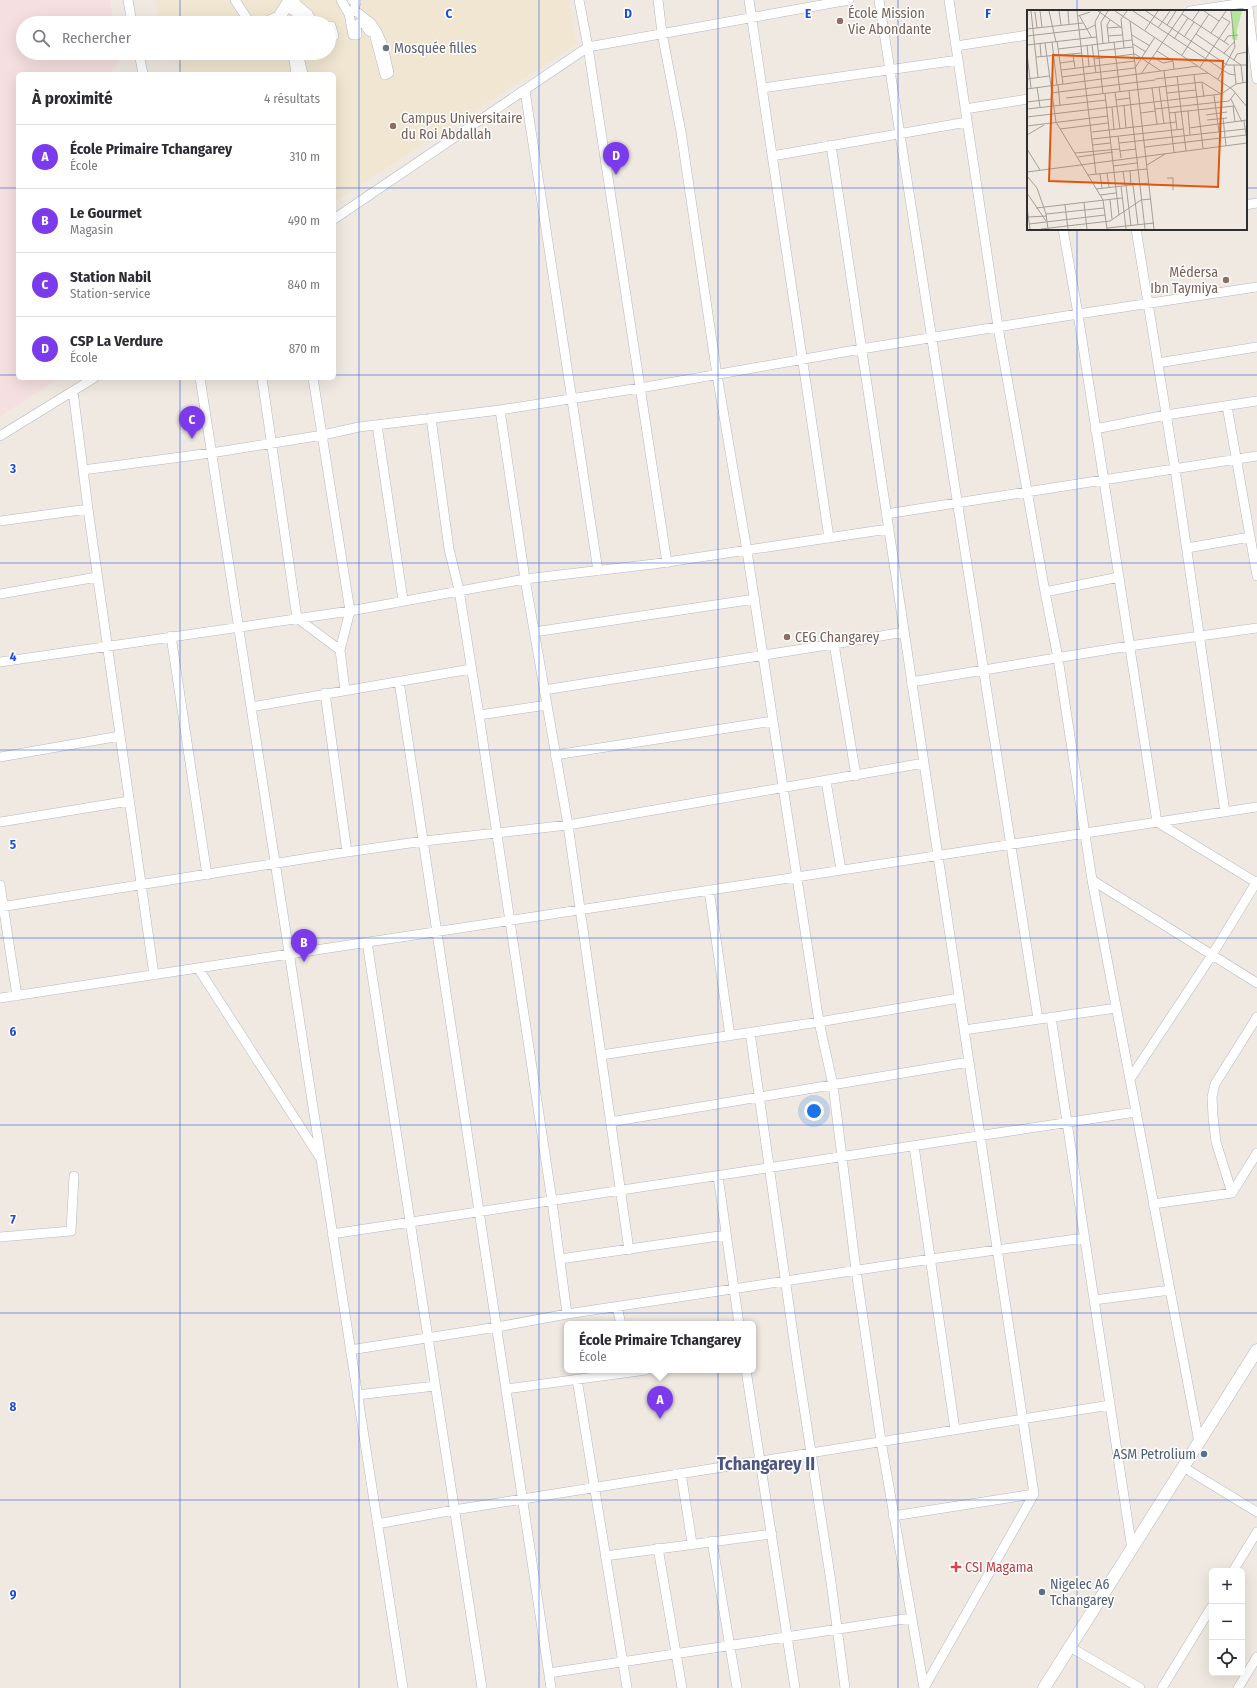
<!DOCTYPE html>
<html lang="fr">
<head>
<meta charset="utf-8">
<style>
  :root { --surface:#fff; --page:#f7f7f7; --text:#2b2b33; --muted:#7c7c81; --line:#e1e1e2; --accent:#7c3aed }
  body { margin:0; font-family:"Fira Sans Condensed",sans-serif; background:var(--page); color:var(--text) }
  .controls { position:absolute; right:12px; bottom:12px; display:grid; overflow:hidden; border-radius:6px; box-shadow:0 4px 16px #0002 }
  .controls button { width:36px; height:36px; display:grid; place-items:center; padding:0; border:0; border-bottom:1px solid var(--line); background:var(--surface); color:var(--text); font:20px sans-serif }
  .you { position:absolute; left:814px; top:1111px; width:14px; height:14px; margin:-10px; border:3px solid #fff; border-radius:50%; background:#1a73e8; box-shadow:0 0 0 6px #1a73e833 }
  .badge { display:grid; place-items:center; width:26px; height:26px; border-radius:50%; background:var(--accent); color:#fff; font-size:13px; font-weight:700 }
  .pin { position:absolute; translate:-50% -33px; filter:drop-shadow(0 1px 2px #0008) }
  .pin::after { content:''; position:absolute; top:21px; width:14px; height:12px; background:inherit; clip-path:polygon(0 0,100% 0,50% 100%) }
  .popup { position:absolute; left:564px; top:1321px; width:192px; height:52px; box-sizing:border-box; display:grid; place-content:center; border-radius:6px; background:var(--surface); filter:drop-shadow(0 1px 3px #0005); font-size:13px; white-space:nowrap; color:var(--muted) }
  .popup b { font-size:15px; color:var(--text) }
  .popup::after { content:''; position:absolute; left:50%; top:100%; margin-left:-8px; border:8px solid transparent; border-top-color:var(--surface) }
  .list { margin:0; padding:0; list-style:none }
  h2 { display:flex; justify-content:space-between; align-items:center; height:52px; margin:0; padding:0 16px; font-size:17px }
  h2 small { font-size:13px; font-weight:400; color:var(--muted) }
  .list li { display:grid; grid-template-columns:26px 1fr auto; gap:12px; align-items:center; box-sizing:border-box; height:64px; padding:0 16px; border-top:1px solid var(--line) }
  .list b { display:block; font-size:15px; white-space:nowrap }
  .list p { margin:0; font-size:13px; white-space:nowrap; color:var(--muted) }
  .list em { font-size:13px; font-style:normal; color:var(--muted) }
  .icon { flex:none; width:22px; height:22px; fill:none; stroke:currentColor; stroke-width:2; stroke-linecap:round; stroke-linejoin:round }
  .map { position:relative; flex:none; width:1257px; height:1688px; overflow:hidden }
  .search { position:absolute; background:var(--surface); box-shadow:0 4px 16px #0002; left:16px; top:16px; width:320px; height:44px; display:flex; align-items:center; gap:10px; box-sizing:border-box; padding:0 14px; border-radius:22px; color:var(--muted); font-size:15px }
  .panel { position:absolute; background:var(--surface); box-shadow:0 4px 16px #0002; left:16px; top:72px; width:320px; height:308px; border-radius:6px }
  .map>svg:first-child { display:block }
  .education { fill:#f0e6d1 }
  .medical { fill:#f5dfe0 }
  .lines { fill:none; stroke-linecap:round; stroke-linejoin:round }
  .street-casing { stroke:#b4b7c1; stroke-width:10 }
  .secondary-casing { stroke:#b4b7c1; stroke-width:13 }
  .street { stroke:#fff; stroke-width:9 }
  .secondary { stroke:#fff; stroke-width:12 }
  .grid { fill:none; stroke:#1d4ed8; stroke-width:1; stroke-opacity:0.55 }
  .education-dot { fill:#8d6e63; stroke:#fff; stroke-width:1.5 }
  .worship-dot { fill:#6b7280; stroke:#fff; stroke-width:1.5 }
  .service-dot { fill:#5c6f8a; stroke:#fff; stroke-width:1.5 }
  .health-dot { fill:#e0444e; stroke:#fff; stroke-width:1.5 }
  .labels { text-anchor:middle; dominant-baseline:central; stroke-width:3; stroke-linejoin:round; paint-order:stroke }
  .education-label { font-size:14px; fill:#785e54; stroke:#fff; text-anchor:start }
  .worship-label { font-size:14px; fill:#5b616d; stroke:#fff; text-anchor:start }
  .service-label { font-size:14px; fill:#4e5e75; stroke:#fff; text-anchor:end }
  .health-label { font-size:14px; fill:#be3a42; stroke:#fff; text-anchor:start }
  .district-label { font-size:18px; font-weight:bold; fill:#4d5680; stroke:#fff }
  .inset-road { fill:none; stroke:#a29e99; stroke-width:1 }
  .view { fill:#df570e; fill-opacity:0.15; stroke:#df570e; stroke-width:2 }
  .inset-edge { fill:none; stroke:#2e2e2e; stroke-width:2 }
  .grid-label { font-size:13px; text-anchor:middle; font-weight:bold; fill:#1d4ed8; stroke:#fff; stroke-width:3; stroke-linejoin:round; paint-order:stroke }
</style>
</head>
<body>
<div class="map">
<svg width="1257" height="1688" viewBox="0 0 1257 1688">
  <rect width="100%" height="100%" fill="#efe9e1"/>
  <!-- education -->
  <path class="education" d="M156 0H568L577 44 334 202V74H183L169 53H329V23H160Z"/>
  <!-- medical -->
  <path class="medical" d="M0 0H110L114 23H23V53H118L120 61 111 70V74H18V378H59L0 416Z"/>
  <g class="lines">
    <!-- street casing -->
    <g class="street-casing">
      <path id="street" d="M128 0 132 23
        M235 0 250 23
        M295 0 296 4 308 14 313 23
        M341 0 349 14 353 35H357L356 27 358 24 363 22 369 31 374 33 385 75 389 73 382 43 377 32 371 23 354 10 356 2 352 0
        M579 0 588 47 667 563
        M658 0 662 33 681 132 717 375 747 551 819 1022 833 1085 856 1270 881 1441 924 1688
        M749 0 829 538
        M879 0 1038 1019
        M949 0 998 327 1045 592 1058 658 1092 880 1199 1442
        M1247 0 1257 79
        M1190 11 1257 1
        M267 23 269 20 278 16 288 0
        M284 23 282 16 285 10 290 8 300 16 306 23
        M329 26H331L334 36 330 37 329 33
        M956 46 1028 35
        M139 53 143 74
        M290 53 294 60 296 74
        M298 53 303 74
        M762 88 958 60
        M525 91 598 571
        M965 109 1028 99
        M831 145 1034 1494 924 1688
        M772 156 967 122
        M1246 205 1257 203
        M334 219 588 47 849 0
        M1136 229 1175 469 1225 812
        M1257 287 1078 314 1157 822 1257 883
        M1158 363 1257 347
        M200 378 403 1688
        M262 378 297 618 340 650
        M313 378 350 611 340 650 345 690
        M73 391 88 509 154 975
        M1227 406 1257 576
        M500 410 525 579 568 825 629 1250
        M431 418 449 549 459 590 479 715 552 1201 567 1314
        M377 425 403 600
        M1095 429 1166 415 1257 401
        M0 436 94 378
        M83 470 211 453 323 435 359 427 500 410 640 388 861 349 1078 314 1063 229
        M886 514 1257 456
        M0 521 88 509
        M1187 548 1250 537
        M1045 592 1119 577
        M0 594 97 577
        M534 632 755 599
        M171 636 207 875
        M834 644 856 776
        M0 662 350 611 525 579 654 564 888 529
        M399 681 551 1688
        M911 682 1129 646 1257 628
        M544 690 834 644 904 632
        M325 693 347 852
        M251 707 471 669
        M479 715 547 705
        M555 755 773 721
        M0 757 120 736
        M826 781 841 870
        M0 822 129 801
        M1092 880 1257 983
        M0 885 17 996
        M709 890 730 1036
        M0 907 347 852 424 841 568 825 924 763
        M367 942 482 1688
        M198 968 319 1156
        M0 998 1257 807
        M1051 1017 1132 1549
        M964 1030 1116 1008
        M750 1032 797 1362 831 1582 845 1688
        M601 1055 819 1022 959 998
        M1130 1079 1212 955 1257 881
        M610 1122 969 1062
        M914 1146 955 1430
        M718 1176 739 1324
        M1232 1193 1216 1142 1213 1117 1212 1097 1215 1084 1257 1017
        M1153 1204 1232 1193 1257 1153
        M332 1234 1136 1112
        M0 1237 71 1231 74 1176
        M560 1259 726 1235
        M1094 1300 1170 1290
        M617 1307 621 1324
        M350 1350 497 1327 567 1314 931 1259 1084 1238
        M746 1370 795 1688
        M577 1379 627 1688
        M506 1389 646 1370
        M357 1395 435 1386
        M1183 1467 1257 1512
        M681 1473 692 1543
        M893 1516 1034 1494
        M377 1524 454 1510 1110 1405
        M712 1541 737 1688
        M658 1548 682 1688
        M605 1556 772 1534
        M1233 1571 1257 1532
        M1070 1647 1140 1688
        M549 1673 911 1618
        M1162 1688 1212 1606
        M1238 1688 1257 1657"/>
    </g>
    <!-- secondary casing -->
    <g class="secondary-casing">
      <path id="secondary" d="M1044 1688 1257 1350"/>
    </g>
    <!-- street -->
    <use href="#street" class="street"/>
    <!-- secondary -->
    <use href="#secondary" class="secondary"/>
  </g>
  <!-- grid -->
  <path class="grid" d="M180 0V23M359 0V1688M539 0V1688M718 0V1688M898 0V1688M1077 0V11M180 53V74M0 188H18M334 188H1028M1246 188H1257M1077 229V1688M0 375H18M334 375H1257M180 378V1688M0 563H1257M0 750H1257M0 938H1257M0 1125H1257M0 1313H1257M0 1500H1257"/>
  <!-- markers -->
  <g class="education-dot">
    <circle cx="840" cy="21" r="4"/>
    <circle cx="393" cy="126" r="4"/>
    <circle cx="1226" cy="280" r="4"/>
    <circle cx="787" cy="637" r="4"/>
  </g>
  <circle class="worship-dot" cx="386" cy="48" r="4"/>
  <g class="service-dot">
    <circle cx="1204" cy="1454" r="4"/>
    <circle cx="1042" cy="1592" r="4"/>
  </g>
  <path class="health-dot" d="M954 1561h4v4h4v4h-4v4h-4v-4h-4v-4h4z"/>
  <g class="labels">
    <!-- education labels -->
    <g class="education-label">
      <text x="848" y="13">École Mission<tspan x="848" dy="16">Vie Abondante</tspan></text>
      <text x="401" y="118">Campus Universitaire<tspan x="401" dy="16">du Roi Abdallah</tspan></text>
      <text x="1218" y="272" text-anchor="end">Médersa<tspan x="1218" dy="16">Ibn Taymiya</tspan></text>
      <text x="795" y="637">CEG Changarey</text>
    </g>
    <!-- worship labels -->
    <g class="worship-label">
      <text x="394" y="48">Mosquée filles</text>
    </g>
    <!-- service labels -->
    <g class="service-label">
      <text x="1196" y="1454">ASM Petrolium</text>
      <text x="1050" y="1584" text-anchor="start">Nigelec A6<tspan x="1050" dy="16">Tchangarey</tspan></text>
    </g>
    <!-- health labels -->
    <g class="health-label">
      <text x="965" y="1567">CSI Magama</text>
    </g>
    <!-- district labels -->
    <g class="district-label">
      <text x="766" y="1464">Tchangarey II</text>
    </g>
  </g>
  <!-- overview -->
  <g transform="translate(1027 10)">
    <rect width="220" height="220" fill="#efe9e1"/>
    <path d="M205 1H215L210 20V30L205 29Z" fill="#b6e59e"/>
    <path class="inset-road" d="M4 1 11 67M13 1 15 17M22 1 29 32M32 1 34 15M41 1 42 14M50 1 57 64 108 58 128 27M71 1 95 18M74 1 68 12 76 84M88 1 205 79 220 97M106 1 202 64 208 65M119 1 200 55H220M177 1 192 11M8 2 10 18M155 4 202 35M52 5 65 28M51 6 63 2M103 11 127 219M165 11 172 1M140 15 149 1M80 18 94 17M131 18 143 1M0 19 56 13M118 20 131 1M184 23 199 1M169 24 214 55 216 73M105 25 123 36M0 26 60 19 68 15M81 26 95 25M157 27 167 12M147 29 161 8M30 31 36 74M25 32 30 75M87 32 93 82M197 32 201 26 211 25M13 33 14 47M18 33 29 112 76 190 80 219M82 33 80 15 83 10M76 34 74 12 81 1M106 34 119 42M0 35 69 27M60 35 62 56M65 35 69 63M97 38 94 9 100 1M31 39 105 30M71 41 106 37M130 41 146 51 147 59M0 43 4 78M197 43 208 31M46 44 48 58M155 45 182 4M9 47 55 43M126 47 136 53 146 51M67 49 108 44 134 61M207 50 210 44 220 42M33 53 47 51M207 55 209 74M173 57 203 12 195 7M34 60 108 51M137 61 147 142M114 64 157 1M167 65 176 138M150 66 159 141M35 67 57 64 69 164M0 69 22 66M128 69 181 63M191 69 208 37 204 1M175 73 177 87M31 75 33 95M10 77 13 97M132 77 137 114M125 78 130 114M0 79 171 56M102 81 118 219M88 82 93 119M24 83 128 70M140 83 169 80M78 84 92 205M187 85 192 122M39 88 175 72 194 84M204 89 215 112M89 90 103 88M0 92 25 89M97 96 99 118M206 96 208 112M85 97 87 120M0 99 79 90M128 99 202 91 208 83M161 101 163 125M148 102 150 119M114 103 128 101M142 103 207 96M179 105 200 102M0 107 194 84 209 74 220 72M196 108 199 136M180 110 200 108M217 111 220 131M0 116 81 106M162 118 220 110M33 119 81 113M65 122 149 112M0 125 17 115M91 126 94 148M65 129 156 119M92 133 218 119M66 135 83 133M118 137 219 125M0 139 13 160M92 141 109 139M48 143 92 139M51 147 86 142M120 155 138 144M86 156 110 153M96 161 98 176M103 161 104 175M0 162 220 133M80 163 82 177M73 164 75 178M61 165 120 159M0 166 10 178 19 204 21 219M140 168H146V180M99 175 104 216M106 175 111 215M94 176 99 219M69 179 122 173M0 183 19 211M73 185 89 183M83 190 85 209M57 193 60 219M38 195 41 219M0 197 3 219M9 198 95 188M19 204 77 198M1 207 20 206M2 214 78 205M80 218 127 213M14 219 83 211 114 190 124 189"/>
    <path class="view" d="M26 45 196 51 191 177 22 171Z"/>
    <rect width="220" height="220" class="inset-edge"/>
  </g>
  <g class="grid-label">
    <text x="449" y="18">C</text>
    <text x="628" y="18">D</text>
    <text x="808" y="18">E</text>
    <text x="988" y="18">F</text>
    <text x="13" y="473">3</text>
    <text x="13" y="661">4</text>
    <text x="13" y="849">5</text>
    <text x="13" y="1036">6</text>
    <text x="13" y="1224">7</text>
    <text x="13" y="1411">8</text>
    <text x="13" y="1599">9</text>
  </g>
</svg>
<div class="controls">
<button>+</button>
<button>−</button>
<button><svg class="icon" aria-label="locate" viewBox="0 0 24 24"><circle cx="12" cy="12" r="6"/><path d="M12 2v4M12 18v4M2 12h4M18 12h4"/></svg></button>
</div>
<div class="you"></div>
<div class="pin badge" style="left:660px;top:1419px">A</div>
<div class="popup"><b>École Primaire Tchangarey</b>École</div>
<div class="pin badge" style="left:304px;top:962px">B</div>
<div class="pin badge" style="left:192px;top:439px">C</div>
<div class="pin badge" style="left:616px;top:175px">D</div>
<div class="search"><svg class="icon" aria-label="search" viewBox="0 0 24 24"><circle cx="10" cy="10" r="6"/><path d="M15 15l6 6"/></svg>Rechercher</div>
<section class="panel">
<h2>À proximité<small>4 résultats</small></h2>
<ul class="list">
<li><span class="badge">A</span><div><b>École Primaire Tchangarey</b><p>École</p></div><em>310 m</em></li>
<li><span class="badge">B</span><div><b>Le Gourmet</b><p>Magasin</p></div><em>490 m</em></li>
<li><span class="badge">C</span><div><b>Station Nabil</b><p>Station-service</p></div><em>840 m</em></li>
<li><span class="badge">D</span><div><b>CSP La Verdure</b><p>École</p></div><em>870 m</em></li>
</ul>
</section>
</div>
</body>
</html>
